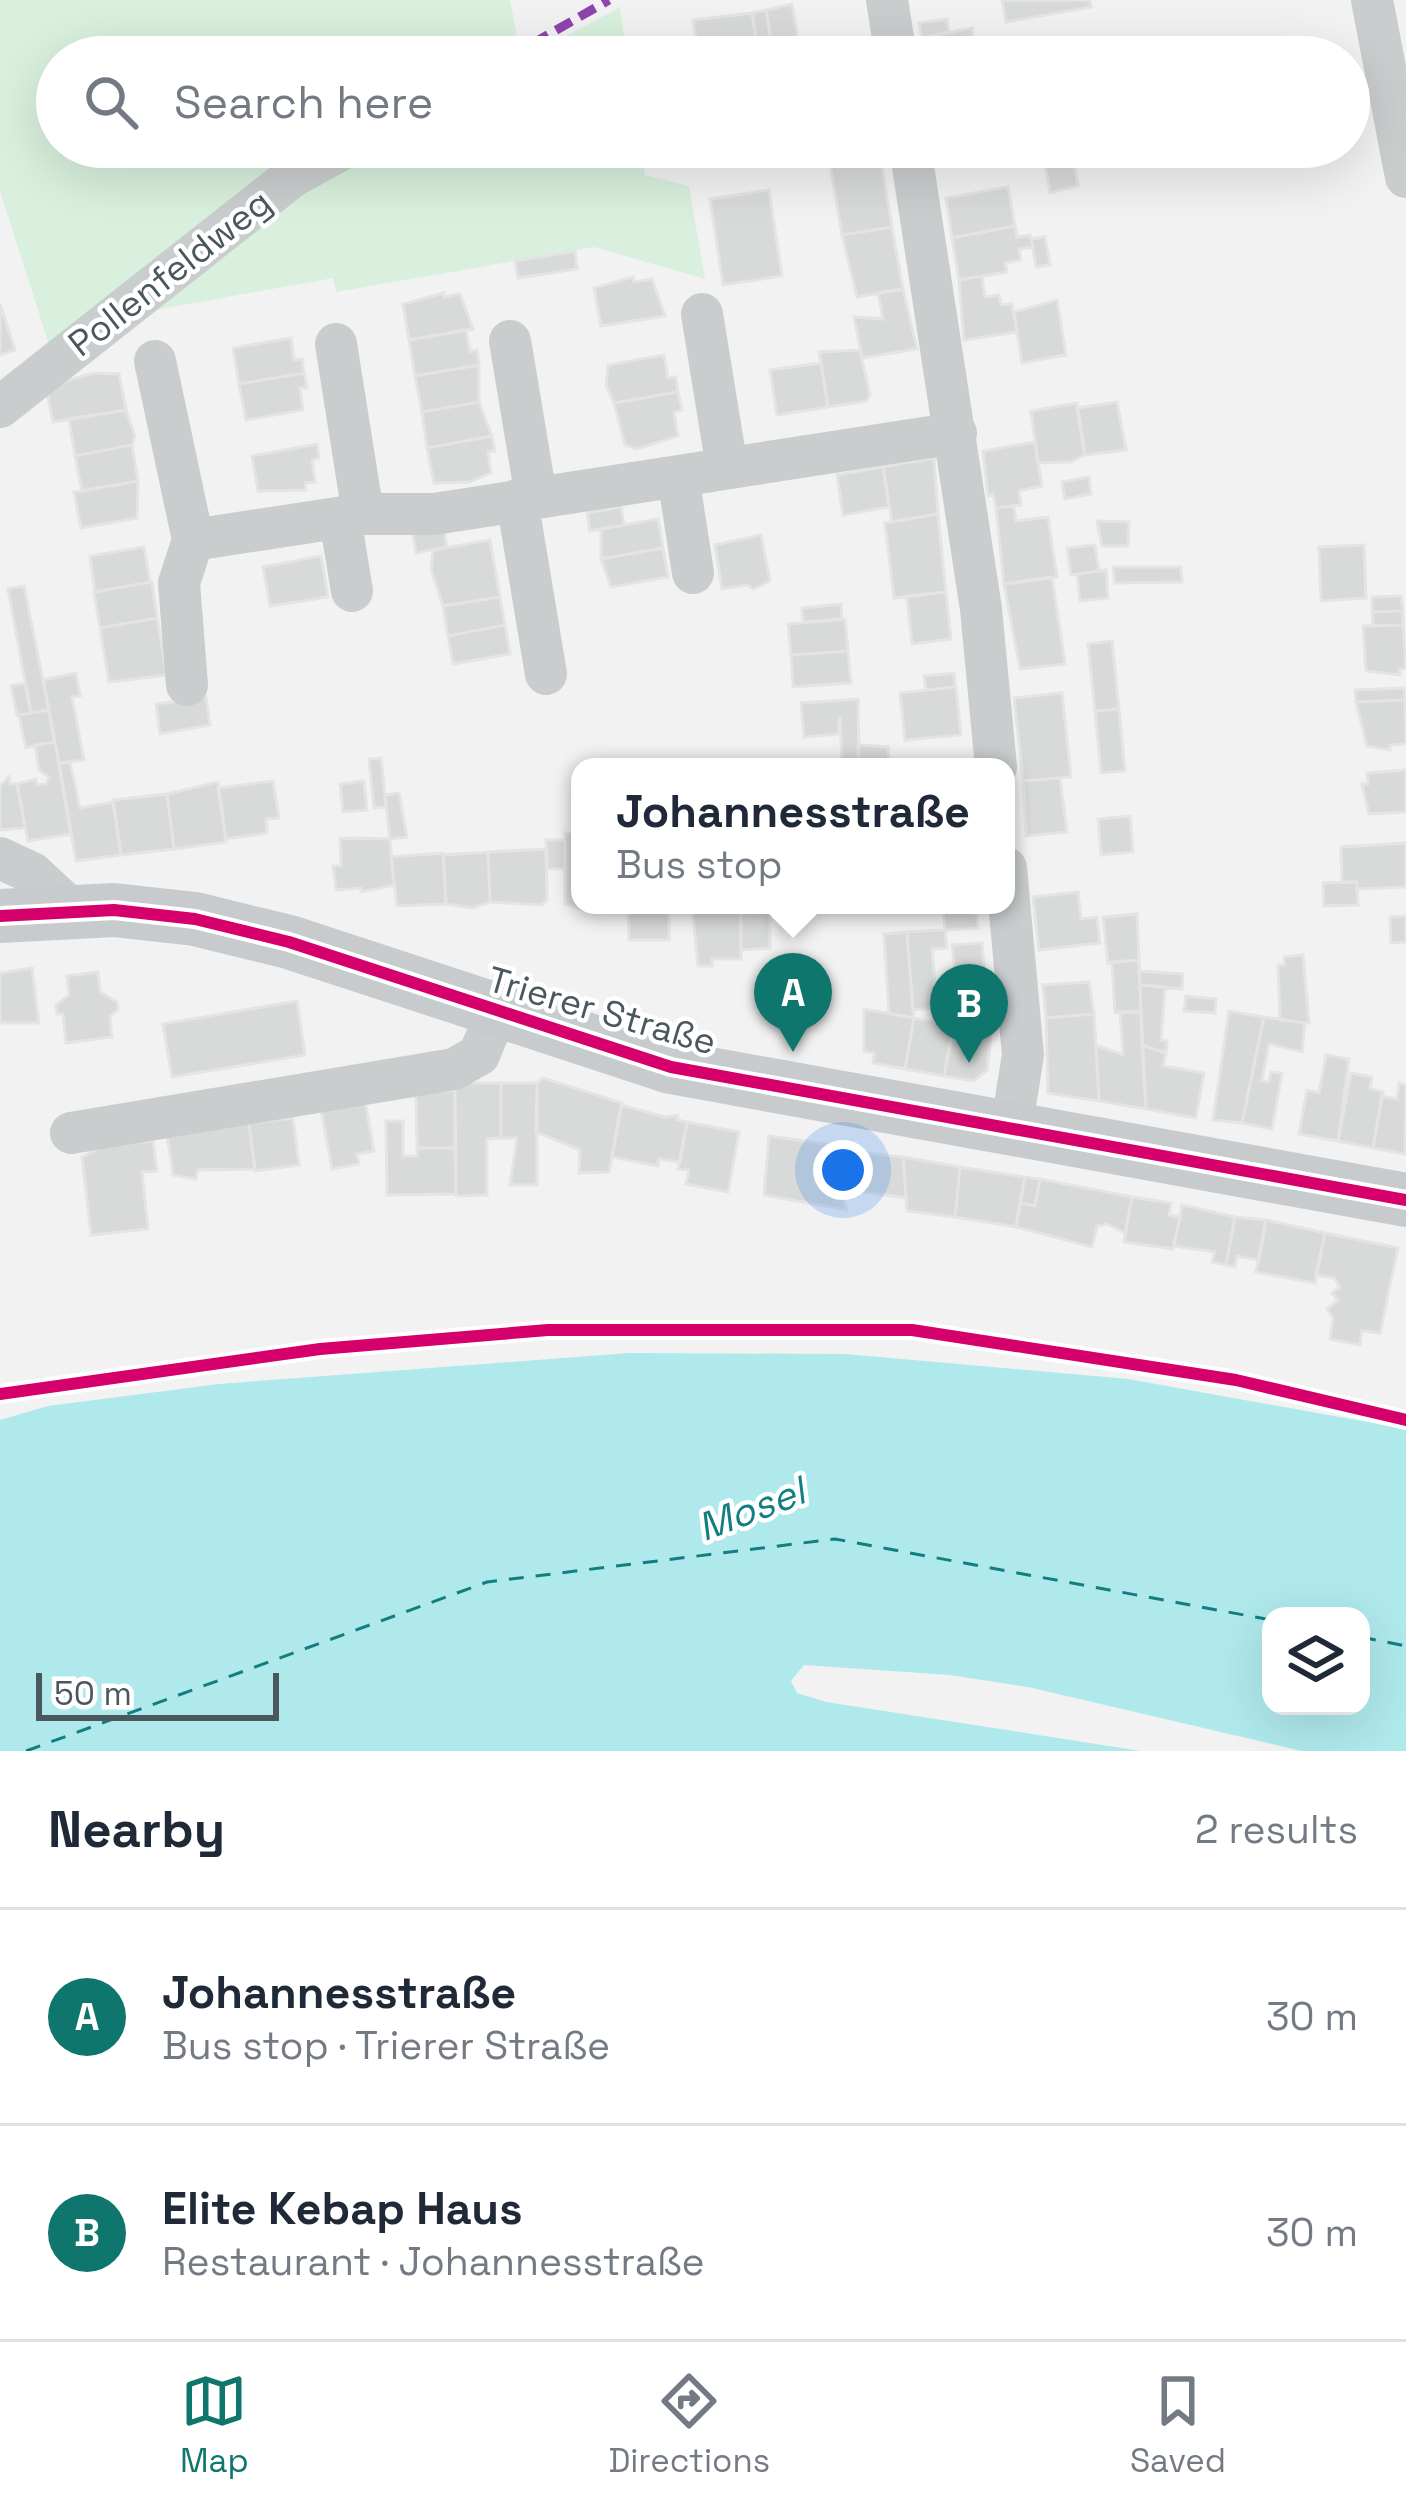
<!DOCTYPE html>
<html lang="en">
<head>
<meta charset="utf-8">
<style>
  :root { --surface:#fff; --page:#f2f2f3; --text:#1f2937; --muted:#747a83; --line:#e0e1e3; --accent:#0f766e }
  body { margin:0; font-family:"Space Grotesk",sans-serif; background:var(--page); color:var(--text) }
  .controls { position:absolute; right:36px; bottom:36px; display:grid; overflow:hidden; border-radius:24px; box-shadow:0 12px 48px #0002 }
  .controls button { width:108px; height:108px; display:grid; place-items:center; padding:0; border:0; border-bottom:3px solid var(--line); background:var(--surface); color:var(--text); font:60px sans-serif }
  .scale { position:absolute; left:36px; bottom:30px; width:243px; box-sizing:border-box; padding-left:12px; border:6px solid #4a585e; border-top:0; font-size:33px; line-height:42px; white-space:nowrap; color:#4a585e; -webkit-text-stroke:9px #fff; paint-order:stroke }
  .you { position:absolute; left:843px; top:1170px; width:42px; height:42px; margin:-30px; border:9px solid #fff; border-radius:50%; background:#1a73e8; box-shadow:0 0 0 18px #1a73e833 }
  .badge { display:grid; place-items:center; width:78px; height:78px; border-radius:50%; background:var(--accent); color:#fff; font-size:39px; font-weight:700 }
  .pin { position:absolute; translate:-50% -99px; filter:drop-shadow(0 3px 6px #0008) }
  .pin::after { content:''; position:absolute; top:63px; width:42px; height:36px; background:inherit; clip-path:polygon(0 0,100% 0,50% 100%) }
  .popup { position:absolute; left:571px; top:758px; width:444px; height:156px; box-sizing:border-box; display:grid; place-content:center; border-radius:24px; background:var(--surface); filter:drop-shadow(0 3px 9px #0005); font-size:39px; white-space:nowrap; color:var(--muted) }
  .popup b { font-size:45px; color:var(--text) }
  .popup::after { content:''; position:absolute; left:50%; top:100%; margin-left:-24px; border:24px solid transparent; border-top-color:var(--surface) }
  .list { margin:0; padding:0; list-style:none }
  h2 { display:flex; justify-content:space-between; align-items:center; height:156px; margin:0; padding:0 48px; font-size:51px }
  h2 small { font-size:39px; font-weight:400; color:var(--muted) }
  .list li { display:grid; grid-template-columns:78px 1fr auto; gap:36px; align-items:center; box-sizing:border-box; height:216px; padding:0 48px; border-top:3px solid var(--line) }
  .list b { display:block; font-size:45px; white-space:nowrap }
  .list p { margin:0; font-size:39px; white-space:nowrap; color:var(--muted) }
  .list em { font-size:39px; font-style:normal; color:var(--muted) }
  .icon { flex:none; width:66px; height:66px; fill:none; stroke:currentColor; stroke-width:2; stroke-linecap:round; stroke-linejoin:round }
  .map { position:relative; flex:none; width:1406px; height:1751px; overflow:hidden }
  .search { position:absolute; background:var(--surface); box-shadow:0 12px 48px #0002; left:36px; right:36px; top:36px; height:132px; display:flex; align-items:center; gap:30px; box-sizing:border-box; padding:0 42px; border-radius:66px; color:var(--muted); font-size:45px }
  .sheet { height:588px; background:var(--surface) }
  nav { display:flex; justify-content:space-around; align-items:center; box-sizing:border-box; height:168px; border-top:3px solid var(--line); background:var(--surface); font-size:33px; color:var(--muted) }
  nav a { display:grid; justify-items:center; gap:6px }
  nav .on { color:var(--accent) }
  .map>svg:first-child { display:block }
  .green { fill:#d8f0dd }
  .water { fill:#afe9ec; fill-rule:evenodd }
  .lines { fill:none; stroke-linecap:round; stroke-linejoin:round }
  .ferry { stroke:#127e82; stroke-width:3; stroke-dasharray:15 12; stroke-linecap:butt }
  .building { fill:#d8dada; stroke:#e4e4e5; stroke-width:3 }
  .minor { stroke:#cacdce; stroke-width:42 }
  .major { stroke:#c8cbcd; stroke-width:54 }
  .quiet { stroke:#8e44ad; stroke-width:9; stroke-dasharray:18 9; stroke-linecap:butt }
  .cycleway-casing { stroke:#fff; stroke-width:20 }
  .cycleway { stroke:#d6006c; stroke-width:12 }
  .labels { text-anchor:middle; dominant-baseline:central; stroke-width:9; stroke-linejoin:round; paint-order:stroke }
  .street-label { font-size:36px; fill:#4a585e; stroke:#fff }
  .water-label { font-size:39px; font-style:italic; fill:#127e82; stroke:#fff }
</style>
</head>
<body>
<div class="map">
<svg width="1406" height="1751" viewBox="0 0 1406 1751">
  <rect width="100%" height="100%" fill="#f2f2f2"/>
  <!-- green -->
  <path class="green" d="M0 0H510L521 57H57V147H641L645 175 689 186 705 279 594 247 336 292 333 278 155 310 52 354 0 191Z
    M620 7 627 57H527Z"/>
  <!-- water -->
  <path class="water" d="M629 1353 845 1354 1128 1379 1406 1429V1751H1302L1028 1687 950 1675 804 1665 791 1681 797 1693 826 1702 1141 1751H0V1420L48 1406 219 1384ZM1271 1616H1361V1706H1271Z"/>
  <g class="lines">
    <!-- ferry -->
    <path class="ferry" d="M1361 1637 1406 1646
      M26 1751 487 1582 835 1539 1271 1620"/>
  </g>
  <!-- building -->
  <path class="building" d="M1002 0H1090L1091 7 1006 22Z
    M792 4 800 52 774 56 766 10Z
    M766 10 773 55 759 57 752 13Z
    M752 13 759 57H699L693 20Z
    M947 19 949 32 922 38 919 23Z
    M972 28 974 40 924 49 922 38Z
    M974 40 969 57H923L922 50Z
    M939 147H985L987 159 942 167Z
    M879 150 892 227 842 235 829 158Z
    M1072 152 1078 186 1050 193 1044 158Z
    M1008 187 1015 226 952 238 946 198Z
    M769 190 782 276 723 285 710 199Z
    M1015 226 1017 237 1030 235 1033 247 1019 249 1021 260 1005 263 1007 272 959 280 952 238Z
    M892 227 903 289 857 297 842 235Z
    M1045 237 1050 265 1036 267 1031 239Z
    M575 251 577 269 518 278 515 261Z
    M982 276 985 297 999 295 1001 305 1012 304 1017 332 964 340 959 280Z
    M633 277 634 282 652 279 665 316 601 326 594 288Z
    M903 289 917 349 862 358 854 317 883 319 878 293Z
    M444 293V297L460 294 473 329 409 340 403 304Z
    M1057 300 1066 355 1022 363 1014 312Z
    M0 304 15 350 0 355Z
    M466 330 470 352 477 350 479 365 415 376 409 340Z
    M291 338 294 360 302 359 304 373 239 384 233 348Z
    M860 350 870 395 867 401 828 407 819 352Z
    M664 355 668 378 676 377 678 392 614 403 606 385 608 365Z
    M821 363 828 407 777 415 770 370Z
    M479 365V402L422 412 415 376Z
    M93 373 119 374 126 410 53 422 46 387Z
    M304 373 307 388H300L303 410 246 420 239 384Z
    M678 392 682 410 674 412 678 436 637 449 625 445 614 403Z
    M479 402 492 436 427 448 422 412Z
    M1117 402 1126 450 1085 455 1077 408Z
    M1077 403 1085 455 1071 462 1038 463 1031 411Z
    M126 410 135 436 132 445 75 456 69 419Z
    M492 436 495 451 488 452 491 473 469 482 434 483 427 448Z
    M1035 442 1042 486 1019 491 1021 505 996 508 993 494 988 496 983 451Z
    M317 444 319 458 312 460 315 482 305 483 306 490 258 491 252 456Z
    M132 445 138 481 82 491 75 456Z
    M934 458 938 514 892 522 883 467Z
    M883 467 889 507 843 515 837 475Z
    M1089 477 1091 494 1065 499 1062 482Z
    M138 481 137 518 81 528 74 492Z
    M1014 506 1016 521 1048 517 1057 577 1004 584 996 508Z
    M621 507 624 525 590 531 587 513Z
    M938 514 946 592 894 598 885 523Z
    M658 519 663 548 601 559V529Z
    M1097 521 1129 522 1128 546H1102Z
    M443 524 447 547 416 553 412 529Z
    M761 535 770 581 753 589 747 585 722 589 715 545Z
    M490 540 500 597 443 606 431 569 433 550Z
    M1095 545 1099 571 1071 575 1067 548Z
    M1364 545 1366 598 1321 601 1319 547Z
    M144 547 150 582 95 592 90 556Z
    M663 548 668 577 611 587 601 559Z
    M321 556 328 597 270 606 263 567Z
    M1113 567H1181L1182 582 1115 583Z
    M1106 570 1108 598 1080 601 1077 574Z
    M1052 577 1065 664 1020 669 1004 584Z
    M152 582 157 618 100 628 94 592Z
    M24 586 49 710 31 713 8 589Z
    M946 592 951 639 912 644 907 596Z
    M1401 596 1403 611 1372 612V597Z
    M500 597 505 625 448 636 443 606Z
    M841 604 842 619 803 622 802 608Z
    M1403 611V625L1373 626 1372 612Z
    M157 618 167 675 109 682 100 628Z
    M845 619 848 651 791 655 788 624Z
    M505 625 510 654 453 664 448 636Z
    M1403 625 1406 668 1399 669 1400 675 1366 671 1363 626Z
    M1112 641 1119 709 1095 711 1088 644Z
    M848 651 851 683 793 687 791 655Z
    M76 673 80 696 72 697 84 760 59 763 43 680Z
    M954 673 955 687 926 690 924 676Z
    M25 683 31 713 17 715 11 686Z
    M956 687 961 735 905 740 900 693Z
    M1404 688 1405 700 1356 702 1355 690Z
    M1062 693 1071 777 1023 781 1014 698Z
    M206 697 210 725 160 734 156 704Z
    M858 699 859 764 842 765 840 716 838 734 804 737 801 703Z
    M1405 700 1406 744 1390 745V750L1367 746 1356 702Z
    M1119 709 1125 771 1101 773 1095 711Z
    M49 710 54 742 26 748 19 715Z
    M55 742 71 834 28 841 17 784 36 779 37 785 46 784 49 777 39 770 35 745Z
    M858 745 888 747 889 767H859Z
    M381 758 386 807 374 808 369 759Z
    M70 762 80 808 113 802 121 855 76 861 59 763Z
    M1406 770V812L1369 814 1362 784H1368L1367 773Z
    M9 777 10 784H17L25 828 0 830V786Z
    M1060 778 1067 832 1026 836 1023 781Z
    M273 781 279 818 266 819 267 833 226 839 218 788Z
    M364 781 367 810 343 812 340 784Z
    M218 782 226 842 174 849 167 794Z
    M399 793 407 837 390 839 385 795Z
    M167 794 174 849 121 855 113 800Z
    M1130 816 1133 852 1101 855 1098 819Z
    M565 833H580L583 910 565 904Z
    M354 838 390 839 394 885 361 892V888L336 890 333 866H341L340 839Z
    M546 840H565V869H547Z
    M1406 843V887L1357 889V882H1342L1341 847Z
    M546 849 547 900 542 905 490 902 488 852Z
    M488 852 490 902 473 908 446 904 443 855Z
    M443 853 446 904 397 906 391 857Z
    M1357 882 1358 905 1324 906 1323 883Z
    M1078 892 1081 919 1097 917 1100 943 1039 950 1033 897Z
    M628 905H669V940H629Z
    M692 905H741V959H712V966H698Z
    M741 905H770V948L741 950Z
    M943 905H976L978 928 945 930Z
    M1137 914 1139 960 1108 963 1103 917Z
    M1406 916V942L1391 943 1390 917Z
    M945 930 947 948 932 949 937 1008 913 1010 907 932Z
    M907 932 913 1010 914 1018 889 1014 884 934Z
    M982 943 985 977 956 980 952 945Z
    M1303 955 1309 1023 1280 1020 1278 965H1284V957Z
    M1139 960 1141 1012 1115 1013 1112 962Z
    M32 968 39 1023H0V973Z
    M1139 971 1183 974 1182 989 1140 985Z
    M98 972 100 992 117 1002 118 1010 110 1016 112 1037 66 1043 63 1014H57L56 1005 69 995 67 976Z
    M984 977 986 991 958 994 957 980Z
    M1089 982 1094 1014 1046 1018 1043 985Z
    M1140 985 1165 987 1161 1040 1167 1041 1166 1053 1142 1045Z
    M1186 996 1216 999 1215 1013 1184 1011Z
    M297 1001 305 1055 172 1077 163 1024Z
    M864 1009 914 1018 905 1069 873 1063 874 1053 864 1051Z
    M1229 1011 1264 1017 1242 1123 1213 1120Z
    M1120 1012H1141L1146 1109 1099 1101 1096 1045 1123 1055Z
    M1094 1014 1099 1101 1048 1093 1046 1018Z
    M937 1015 954 1025 944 1076 905 1069 914 1018 936 1022Z
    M1264 1017 1305 1023 1302 1052 1269 1044 1262 1081 1269 1082 1271 1072 1282 1073 1272 1129 1242 1123Z
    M954 1021 992 1027 987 1070 974 1081 944 1076Z
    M1142 1045 1166 1053 1163 1066 1204 1073 1196 1118 1146 1109Z
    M1326 1055 1349 1059 1338 1141 1299 1134 1307 1090 1319 1093Z
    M1351 1073 1372 1077 1370 1088 1383 1092 1373 1148 1338 1141Z
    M455 1076 471 1083H501V1138L487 1139V1195L456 1196Z
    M543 1078 622 1103 609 1172 579 1173 580 1150 536 1132 537 1083Z
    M501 1083H537V1185H510L517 1138H501Z
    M1399 1083 1406 1085 1405 1154 1373 1148 1382 1096 1397 1099Z
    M363 1090 374 1151 357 1154 359 1164 332 1169 319 1098Z
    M416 1091H455V1148H417Z
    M621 1105 665 1117 678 1115 677 1120 687 1122 680 1162 659 1159 658 1166 612 1157Z
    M293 1118 299 1165 255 1171 249 1123Z
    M386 1121H403V1156H417V1148H455L456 1194 387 1195Z
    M687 1122 739 1132 728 1192 686 1184 689 1170 678 1169Z
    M249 1123 255 1169 198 1170 196 1179 173 1175 167 1134Z
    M769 1136 840 1146 837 1165 846 1210 764 1195Z
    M153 1141 157 1171 142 1172 148 1229 91 1235 82 1157 104 1146Z
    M840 1150 903 1157 906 1198 842 1189Z
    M903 1157 960 1167 955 1217 907 1211Z
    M960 1167 1025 1177 1016 1227 955 1217Z
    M1025 1177 1040 1179 1035 1206 1020 1203Z
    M1040 1179 1132 1197 1125 1233 1107 1224 1097 1226 1092 1247 1016 1227 1020 1203 1035 1206Z
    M1132 1197 1171 1203 1169 1215 1180 1217 1173 1249 1124 1242Z
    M1182 1205 1235 1217 1226 1265 1212 1262 1215 1252 1174 1246Z
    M1235 1217 1266 1220 1259 1260 1237 1256 1235 1267 1226 1265Z
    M1266 1220 1325 1233 1315 1283 1256 1272Z
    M1325 1233 1398 1248 1380 1333 1362 1331 1360 1345 1330 1339 1333 1318 1327 1309 1338 1300 1332 1293 1340 1287 1334 1278 1316 1275Z"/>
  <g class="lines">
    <!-- minor -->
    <path class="minor" d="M887 0 896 57
      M1372 0 1406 177
      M910 147 981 609 996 767
      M702 314 727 468
      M510 341 536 497
      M336 344 363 514
      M155 361 193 540 179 583 187 685
      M0 407 293 176 346 147
      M678 476 693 573
      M517 500 546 674
      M340 518 352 591
      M193 540 363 514H434L956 433
      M0 858 32 873 74 912
      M1006 868 1023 1055 1011 1130
      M71 1133 454 1069 479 1055 496 1014"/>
    <!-- major -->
    <path class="major" d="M0 916 114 910 195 919 289 942 671 1067 1406 1200"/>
    <!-- quiet -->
    <path class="quiet" d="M509 57 609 0"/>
    <!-- cycleway casing -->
    <g class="cycleway-casing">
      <path id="cycleway" d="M0 916 114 910 195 919 289 942 671 1067 1406 1200
        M0 1394 320 1349 548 1330H912L1236 1380 1406 1420"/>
    </g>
    <!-- cycleway -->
    <use href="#cycleway" class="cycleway"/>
  </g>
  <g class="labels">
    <!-- street labels -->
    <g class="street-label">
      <text transform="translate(170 273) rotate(-38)">Pollenfeldweg</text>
      <text transform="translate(602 1011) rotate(16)">Trierer Straße</text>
    </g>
    <!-- water labels -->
    <g class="water-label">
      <text transform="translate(751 1509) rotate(-21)">Mosel</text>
    </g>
  </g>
</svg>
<div class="controls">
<button><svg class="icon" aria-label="layers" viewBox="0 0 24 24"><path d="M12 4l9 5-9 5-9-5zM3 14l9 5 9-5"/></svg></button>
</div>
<div class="scale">50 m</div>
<div class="you"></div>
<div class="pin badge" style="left:793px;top:1052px">A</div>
<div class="popup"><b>Johannesstraße</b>Bus stop</div>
<div class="pin badge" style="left:969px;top:1063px">B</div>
<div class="search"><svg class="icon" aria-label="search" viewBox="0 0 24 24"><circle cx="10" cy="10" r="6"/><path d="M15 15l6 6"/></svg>Search here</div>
</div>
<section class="sheet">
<h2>Nearby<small>2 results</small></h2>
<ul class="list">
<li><span class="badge">A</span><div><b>Johannesstraße</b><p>Bus stop · Trierer Straße</p></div><em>30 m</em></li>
<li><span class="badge">B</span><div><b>Elite Kebap Haus</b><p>Restaurant · Johannesstraße</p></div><em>30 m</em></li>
</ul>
</section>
<nav>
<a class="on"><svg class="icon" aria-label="map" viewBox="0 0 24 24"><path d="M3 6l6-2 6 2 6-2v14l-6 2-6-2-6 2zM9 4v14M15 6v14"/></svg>Map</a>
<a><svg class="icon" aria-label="directions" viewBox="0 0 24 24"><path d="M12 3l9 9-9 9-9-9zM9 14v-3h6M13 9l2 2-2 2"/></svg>Directions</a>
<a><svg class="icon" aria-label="saved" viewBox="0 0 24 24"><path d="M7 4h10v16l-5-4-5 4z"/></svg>Saved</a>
</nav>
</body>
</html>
